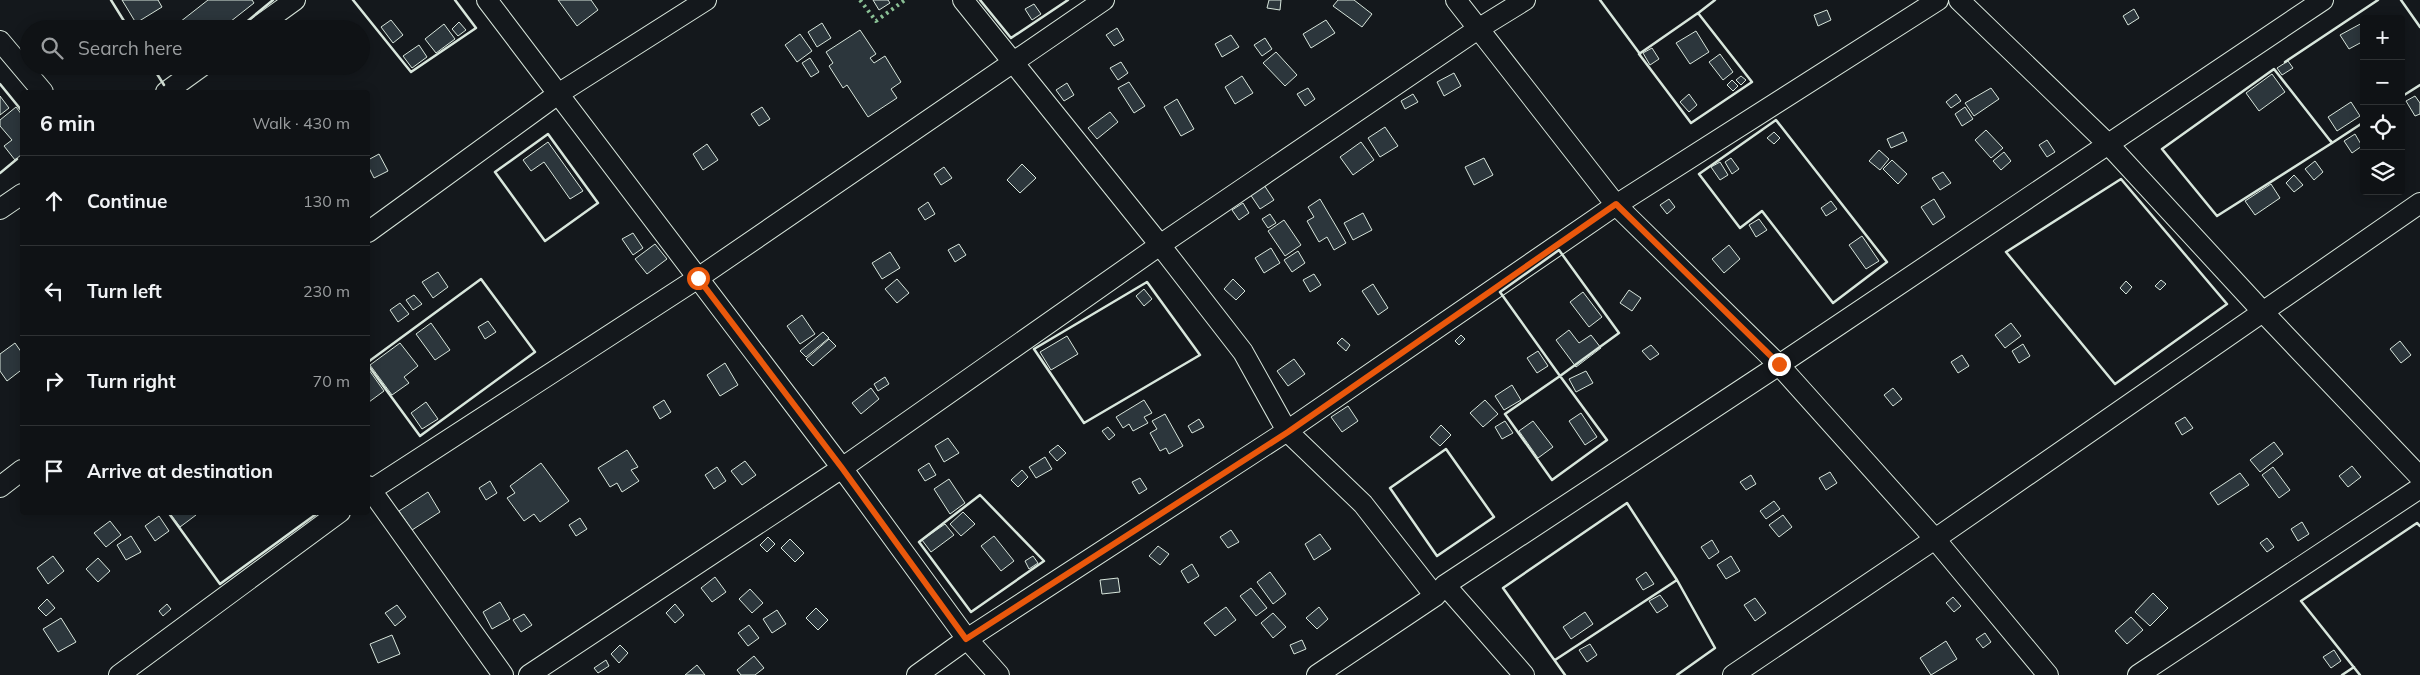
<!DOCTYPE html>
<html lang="en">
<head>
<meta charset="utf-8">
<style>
  :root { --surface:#0f1215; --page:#181b1e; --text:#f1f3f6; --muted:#9b9ea0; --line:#2f3234 }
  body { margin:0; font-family:Mulish,sans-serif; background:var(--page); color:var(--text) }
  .controls { position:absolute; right:15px; top:15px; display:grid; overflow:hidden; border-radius:5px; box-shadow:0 2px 12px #0003 }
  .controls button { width:45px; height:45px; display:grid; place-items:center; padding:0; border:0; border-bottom:1px solid var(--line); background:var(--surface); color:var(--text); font:25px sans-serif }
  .stop { position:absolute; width:15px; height:15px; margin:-11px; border:4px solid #ea580c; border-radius:50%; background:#fff }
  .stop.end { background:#ea580c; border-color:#fff; box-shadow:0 1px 5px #0008 }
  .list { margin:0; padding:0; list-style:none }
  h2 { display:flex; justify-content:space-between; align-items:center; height:65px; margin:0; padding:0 20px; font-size:21px }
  h2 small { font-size:16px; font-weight:400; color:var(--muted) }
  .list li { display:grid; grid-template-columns:32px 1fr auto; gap:15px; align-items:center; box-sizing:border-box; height:90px; padding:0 20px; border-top:1px solid var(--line) }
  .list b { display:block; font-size:19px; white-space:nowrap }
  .list em { font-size:16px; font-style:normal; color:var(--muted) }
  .icon { flex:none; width:28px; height:28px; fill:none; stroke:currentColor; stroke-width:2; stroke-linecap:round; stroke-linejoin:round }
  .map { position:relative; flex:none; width:2420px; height:675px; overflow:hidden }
  .search { position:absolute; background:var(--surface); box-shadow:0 2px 12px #0003; left:20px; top:20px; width:350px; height:55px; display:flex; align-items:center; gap:12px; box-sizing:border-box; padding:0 18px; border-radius:28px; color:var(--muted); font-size:19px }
  .panel { position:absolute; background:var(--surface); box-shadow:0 2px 12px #0003; left:20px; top:90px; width:350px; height:425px; border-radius:5px }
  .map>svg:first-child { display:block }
  .building { fill:#2c363c; stroke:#d8e6dc }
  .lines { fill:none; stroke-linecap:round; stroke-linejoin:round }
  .street-casing { stroke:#d8e6dc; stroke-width:22 }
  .street { stroke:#14181c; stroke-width:20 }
  .hedge { stroke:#8ac095; stroke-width:4; stroke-dasharray:2.5 4; stroke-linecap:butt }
  .wall { stroke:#d8e6dc; stroke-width:2.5 }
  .route { stroke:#ea580c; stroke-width:6 }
</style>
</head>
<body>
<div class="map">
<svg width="2420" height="675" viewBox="0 0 2420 675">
  <rect width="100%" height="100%" fill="#14181c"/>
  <!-- building -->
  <path class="building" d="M122 0H158L162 7 136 23Z
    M208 0H252L254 3 221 29H171Z
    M558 0H591L598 10 577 26Z
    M873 0H888L890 3 879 10Z
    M1269 0H1281L1280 10 1267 8Z
    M1338 0H1354L1372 14 1362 27 1333 6Z
    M1034 4 1041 14 1032 20 1025 9Z
    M2134 9 2139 18 2128 25 2123 16Z
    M1827 10 1831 20 1818 26 1814 15Z
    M391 20 403 35 393 43 381 27Z
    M1326 20 1335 33 1311 48 1303 34Z
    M459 22 466 30 458 36 452 29Z
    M2364 22V50L2360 43 2349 49 2340 35Z
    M822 23 831 38 817 47 808 32Z
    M444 24 455 39 436 53 425 39Z
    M1117 28 1124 40 1114 46 1106 35Z
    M860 30 876 54 870 58 874 63 885 56 901 82 891 89 897 98 868 117 847 85 843 88 829 66 833 63 826 52Z
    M1696 31 1709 52 1690 64 1676 43Z
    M800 34 812 51 797 62 785 45Z
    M1231 35 1239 47 1222 57 1215 44Z
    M1265 38 1272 49 1262 56 1254 45Z
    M419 45 427 57 412 68 403 56Z
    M1652 48 1659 59 1650 65 1643 53Z
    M1276 52 1297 75 1285 86 1263 63Z
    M1720 54 1733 72 1723 80 1709 62Z
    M810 58 819 72 811 77 802 63Z
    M2288 61 2293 68 2282 75 2277 68Z
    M1121 62 1128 73 1118 80 1110 68Z
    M1454 73 1461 86 1444 96 1437 82Z
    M2272 74 2285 92 2259 111 2246 93Z
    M1242 76 1253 93 1235 104 1225 87Z
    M1741 76 1746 80 1741 85 1736 80Z
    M1732 80 1738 86 1733 91 1727 85Z
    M1129 82 1145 106 1134 113 1118 88Z
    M1067 83 1074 95 1064 101 1056 90Z
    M1308 88 1315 99 1305 106 1297 94Z
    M1991 88 1999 99 1974 116 1965 103Z
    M1413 94 1418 102 1405 109 1401 101Z
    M1689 94 1697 105 1689 112 1680 102Z
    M1956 94 1961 101 1951 108 1946 102Z
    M0 96 9 108 0 115Z
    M2415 96 2420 103V114L2415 116 2406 101Z
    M1177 99 1194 129 1181 136 1164 107Z
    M2351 102 2360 116 2337 131 2328 117Z
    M16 107 22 115V154L15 160 4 146 12 140 0 126V120Z
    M762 107 770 119 759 126 751 114Z
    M1965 107 1973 119 1962 126 1955 114Z
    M1110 112 1118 122 1097 139 1088 128Z
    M1385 127 1398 146 1380 157 1368 138Z
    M1986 130 2003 148 1991 158 1975 140Z
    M1774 132 1780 138 1774 144 1767 138Z
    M1903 132 1907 141 1891 148 1887 139Z
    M2355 134 2362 146 2352 153 2344 141Z
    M2047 140 2055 152 2047 157 2039 145Z
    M548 142 583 191 570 199 544 162 531 171 523 160Z
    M1361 142 1374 160 1353 175 1340 157Z
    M707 144 718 160 703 170 693 154Z
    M1879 150 1889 159 1880 170 1869 161Z
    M2004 152 2011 161 2001 170 1993 161Z
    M379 154 388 171 374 178 368 166V160Z
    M1484 158 1493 175 1474 185 1465 167Z
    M1731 158 1739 169 1732 174 1725 162Z
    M1892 160 1907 174 1898 184 1883 169Z
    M2315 161 2323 172 2314 180 2305 169Z
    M1720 162 1728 175 1720 180 1711 167Z
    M1022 164 1036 178 1020 193 1007 180Z
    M944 167 952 178 941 185 934 174Z
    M1943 172 1951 183 1940 190 1932 178Z
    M2294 175 2303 185 2294 192 2286 183Z
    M2271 184 2280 198 2255 215 2245 201Z
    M1264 185 1274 200 1260 209 1250 194Z
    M1320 199 1346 243 1334 250 1327 237 1319 242 1307 221 1314 217 1308 207Z
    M1669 199 1675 207 1667 214 1660 205Z
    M1934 199 1945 217 1933 225 1921 207Z
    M1831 201 1837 209 1826 216 1821 208Z
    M928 202 935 214 925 220 918 209Z
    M1243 203 1249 213 1239 220 1232 210Z
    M1363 213 1372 230 1353 240 1344 223Z
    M1270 214 1276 223 1268 228 1262 219Z
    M1759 219 1767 230 1756 237 1749 225Z
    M1284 220 1301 245 1285 256 1268 231Z
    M633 233 643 248 633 255 622 239Z
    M1862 236 1879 261 1866 269 1849 245Z
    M655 244 667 259 647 274 635 259Z
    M959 244 966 255 955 262 948 250Z
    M1729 245 1740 259 1724 273 1712 259Z
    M1271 248 1280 263 1264 273 1255 258Z
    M1298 251 1305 263 1292 272 1284 260Z
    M890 252 900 268 882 279 872 263Z
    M438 272 448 287 433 298 422 282Z
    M1314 274 1321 285 1310 292 1303 280Z
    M897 279 909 293 897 303 885 289Z
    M1233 279 1245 291 1236 300 1224 289Z
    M2161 280 2166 284 2160 290 2155 286Z
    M2126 281 2132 287 2126 294 2120 288Z
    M1373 284 1388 308 1378 315 1362 291Z
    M1144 289 1152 299 1144 306 1136 296Z
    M1629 290 1641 298 1632 311 1620 303Z
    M1583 292 1602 317 1589 327 1570 302Z
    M414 295 422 304 413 310 406 300Z
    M400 303 409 314 398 322 390 310Z
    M802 315 815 334 800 344 787 326Z
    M488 321 496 332 485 339 478 327Z
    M431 323 450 350 435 360 416 334Z
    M2011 323 2021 336 2005 348 1995 335Z
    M1569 330 1579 343 1591 335 1601 348 1576 367 1556 340Z
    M823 332 829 338 806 357 800 351Z
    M1461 335 1465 339 1459 345 1455 341Z
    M1067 336 1078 354 1051 370 1040 352Z
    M1342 338 1350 345 1346 351 1337 343Z
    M829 339 836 346 813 366 806 359Z
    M2400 341 2411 355 2401 363 2390 349Z
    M15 343 22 353V375L20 371 7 381 0 371V354Z
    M400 343 418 366 404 377 409 383 392 395 370 365Z
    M2023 344 2030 356 2019 363 2012 351Z
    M1651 345 1659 354 1650 360 1642 351Z
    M1538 351 1548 366 1537 373 1527 358Z
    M1962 355 1969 366 1958 373 1951 362Z
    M1294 359 1305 374 1288 386 1277 371Z
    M725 363 738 385 720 396 707 375Z
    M369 370 384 391 369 402 368 401Z
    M1586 371 1593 383 1576 392 1569 379Z
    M885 377 889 384 878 391 874 384Z
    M1512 385 1521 400 1504 410 1495 396Z
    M871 388 879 399 861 414 852 403Z
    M1893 388 1902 399 1893 406 1884 395Z
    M664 400 671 412 660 419 653 407Z
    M1144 400 1152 413 1144 417 1148 423 1133 431 1129 424 1123 428 1116 417Z
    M1485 400 1498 414 1483 427 1470 413Z
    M426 402 438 419 422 429 411 413Z
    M1348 406 1358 421 1342 432 1331 417Z
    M1581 413 1597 437 1585 445 1569 421Z
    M1165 414 1183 446 1169 454 1166 448 1160 451 1150 433 1157 429 1152 421Z
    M2185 417 2193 428 2182 435 2175 423Z
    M1199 419 1204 427 1192 433 1188 426Z
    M1505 421 1513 433 1502 439 1495 427Z
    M1533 421 1553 447 1538 458 1519 431Z
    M1441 425 1451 435 1440 446 1430 437Z
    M1108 427 1115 435 1109 440 1102 431Z
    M948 438 959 453 944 462 935 446Z
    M2274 442 2283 454 2260 472 2250 460Z
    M1058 445 1066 453 1057 461 1049 452Z
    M627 450 638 467 631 470 639 481 622 492 617 483 610 487 598 468Z
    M1045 457 1052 469 1036 478 1029 467Z
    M745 461 756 475 742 485 731 471Z
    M541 463 569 501 540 522 534 514 524 521 507 498 515 493 510 486Z
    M929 463 936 475 925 481 918 470Z
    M2352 466 2361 477 2348 487 2339 476Z
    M717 467 726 481 714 489 705 475Z
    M2273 467 2290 490 2279 498 2262 475Z
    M1022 470 1028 477 1018 487 1011 480Z
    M1830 472 1837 483 1826 490 1819 478Z
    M2240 473 2249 485 2218 505 2210 493Z
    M1751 475 1756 484 1746 490 1740 482Z
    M1140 478 1147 489 1139 494 1132 482Z
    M949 479 965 503 950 514 934 489Z
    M490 481 497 493 486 500 479 488Z
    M428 492 440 512 412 530 399 511Z
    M1774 501 1780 509 1766 519 1760 511Z
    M169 512H194L196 515 180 527Z
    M963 512 975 524 961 536 950 524Z
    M1783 515 1792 527 1779 537 1769 525Z
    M159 516 169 531 155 541 145 526Z
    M580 518 587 529 576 536 569 525Z
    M110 521 121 535 106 547 94 533Z
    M2302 522 2309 534 2298 541 2291 529Z
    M945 524 954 535 931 552 922 540Z
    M1231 530 1239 542 1228 548 1220 537Z
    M1320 534 1331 549 1314 560 1305 544Z
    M131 536 141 552 126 560 117 545Z
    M994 536 1014 561 1001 571 981 546Z
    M768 537 775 544 767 552 760 545Z
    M2267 538 2274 547 2267 552 2260 543Z
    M790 539 804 553 795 562 781 548Z
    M1712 540 1719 552 1709 559 1701 547Z
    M1158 546 1169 554 1160 565 1149 556Z
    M53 556 64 571 48 584 37 568Z
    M1033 556 1038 563 1029 569 1025 561Z
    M1731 556 1740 571 1726 579 1717 565Z
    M98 558 110 571 98 582 86 569Z
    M1192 564 1199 576 1188 583 1181 571Z
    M1270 572 1286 594 1273 604 1257 582Z
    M1646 572 1654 584 1643 590 1636 579Z
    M715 577 726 592 712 602 701 588Z
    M1118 578 1120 592 1102 594 1100 580Z
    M1251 588 1267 608 1256 616 1240 596Z
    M750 589 763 603 752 613 739 599Z
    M2153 593 2168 608 2150 626 2135 612Z
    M1660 595 1668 606 1657 613 1649 601Z
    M1953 597 1961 606 1954 612 1946 603Z
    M1755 598 1766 613 1755 621 1744 605Z
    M47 599 55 608 46 616 38 608Z
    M500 602 510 619 492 629 483 612Z
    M167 604 171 609 163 616 159 611Z
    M675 604 684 615 675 623 666 613Z
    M397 605 406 617 395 626 385 613Z
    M1226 607 1236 620 1215 636 1204 623Z
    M1319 607 1328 619 1317 629 1306 618Z
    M816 608 828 620 818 630 806 618Z
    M777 610 786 624 772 633 763 619Z
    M1585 612 1593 624 1571 639 1563 627Z
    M1273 613 1286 627 1273 638 1261 623Z
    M524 614 532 625 521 632 513 620Z
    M2131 617 2143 630 2127 644 2115 631Z
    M61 618 76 642 58 652 43 629Z
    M749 625 759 638 748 646 738 633Z
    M1985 633 1991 642 1983 648 1976 639Z
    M392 635 400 654 378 663 370 644Z
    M1302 640 1306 649 1294 654 1290 645Z
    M1946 641 1957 659 1931 675 1920 658Z
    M1590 644 1597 655 1587 662 1579 650Z
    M620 645 628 653 619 663 611 654Z
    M2334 650 2341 661 2331 668 2323 657Z
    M754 656 764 668 755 675H741L737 670Z
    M606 660 609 666 598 673 594 668Z
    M697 665 705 675H685Z"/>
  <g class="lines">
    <!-- street casing -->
    <g class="street-casing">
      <path id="street" d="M487 0 842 468 967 639 999 675
        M963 0 1160 245 1243 352 1287 431 1363 504 1435 596
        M1456 0 1616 205 1779 365 1935 539 2048 675
        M1959 0 2109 145 2263 312 2420 477
        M255 29 295 0
        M0 41 43 92
        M166 92 202 66
        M0 209 22 194
        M368 232 558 94 706 0
        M368 486 503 675
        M0 487 22 470
        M368 492 698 278 1104 0
        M1445 585 1524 675
        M119 675 340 512
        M529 675 842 468 1160 245 1478 29 1525 0
        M917 675 967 639 1287 431 1616 205 1938 0
        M1317 675 1435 596 1445 585 1779 365 2323 0
        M1733 675 1935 539 2420 203
        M2138 675 2420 488"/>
    </g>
    <!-- street -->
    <use href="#street" class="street"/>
    <!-- hedge -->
    <path class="hedge" d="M860 0 876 21 905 0"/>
    <!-- wall -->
    <path class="wall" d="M111 0 129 29
      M353 0 411 72 476 28 455 0
      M980 0 1011 38 1068 0
      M1600 0 1640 54
      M2401 0 2420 27
      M1698 13 1752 82 1691 123 1639 54Z
      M1697 14 1715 0
      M238 29 273 0
      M2285 62 2378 0
      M152 66 164 85
      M2274 69 2332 143 2217 216 2162 149Z
      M0 84 22 111
      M2401 97 2420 85
      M1776 120 1887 262 1833 303 1762 211 1740 228 1699 174Z
      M548 134 598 203 545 241 495 172Z
      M2331 141 2332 143 2364 122
      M0 173 17 159
      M2121 179 2227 304 2115 384 2006 252Z
      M1559 250 1619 333 1560 376 1500 292Z
      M1147 282 1200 355 1084 423 1034 349Z
      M368 362 481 279 535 352 420 436 368 365
      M1560 376 1607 440 1552 480 1505 414Z
      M1446 449 1494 517 1437 556 1390 488Z
      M980 495 1044 561 971 612 919 542Z
      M168 512 220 584 319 512
      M1555 660 1677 580 1627 503 1503 588 1565 675
      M1677 675 1715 648 1677 580
      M2342 675 2354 667
      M2360 675 2301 601 2417 523 2420 526"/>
  </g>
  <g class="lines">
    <!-- route -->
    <path class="route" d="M698 278 842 468 966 639 1288 432 1616 204 1779 364"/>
  </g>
</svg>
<div class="controls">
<button>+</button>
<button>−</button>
<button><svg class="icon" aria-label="locate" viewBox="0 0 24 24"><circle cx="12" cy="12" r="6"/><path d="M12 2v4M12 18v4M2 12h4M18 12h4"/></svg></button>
<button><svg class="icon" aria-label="layers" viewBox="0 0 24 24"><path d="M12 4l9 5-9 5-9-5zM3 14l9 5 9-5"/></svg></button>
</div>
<div class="stop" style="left:698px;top:278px"></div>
<div class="stop end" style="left:1779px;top:364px"></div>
<div class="search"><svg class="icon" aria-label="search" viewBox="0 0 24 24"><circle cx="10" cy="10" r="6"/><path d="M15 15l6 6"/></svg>Search here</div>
<section class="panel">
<h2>6 min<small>Walk · 430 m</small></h2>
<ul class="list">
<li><svg class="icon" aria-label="ahead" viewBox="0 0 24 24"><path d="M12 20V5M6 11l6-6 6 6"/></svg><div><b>Continue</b></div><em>130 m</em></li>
<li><svg class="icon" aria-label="left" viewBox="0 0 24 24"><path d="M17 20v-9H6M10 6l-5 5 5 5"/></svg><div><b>Turn left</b></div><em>230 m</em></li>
<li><svg class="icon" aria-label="right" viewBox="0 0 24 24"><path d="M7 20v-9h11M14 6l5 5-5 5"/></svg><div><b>Turn right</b></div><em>70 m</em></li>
<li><svg class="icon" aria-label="arrive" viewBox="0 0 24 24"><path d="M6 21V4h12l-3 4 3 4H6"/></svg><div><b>Arrive at destination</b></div></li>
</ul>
</section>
</div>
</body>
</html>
